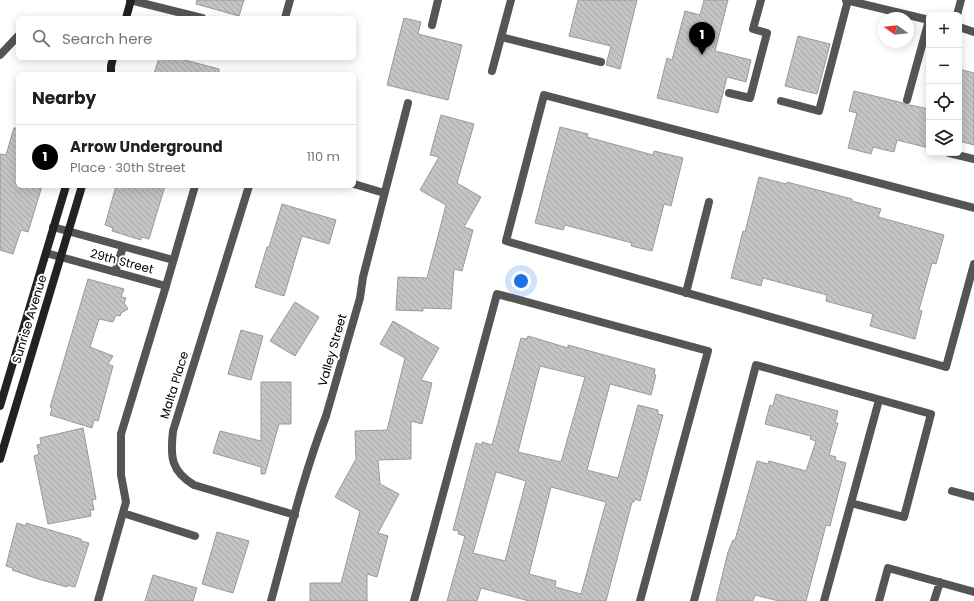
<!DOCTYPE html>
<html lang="en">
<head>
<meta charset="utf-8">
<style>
  :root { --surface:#fff; --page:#f6f6f6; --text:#202124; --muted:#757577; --line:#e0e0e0; --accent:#000 }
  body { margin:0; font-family:Poppins,sans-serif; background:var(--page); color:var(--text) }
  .controls { position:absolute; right:12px; top:12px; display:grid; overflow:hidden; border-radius:6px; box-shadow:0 2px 10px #0003 }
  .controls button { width:36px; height:36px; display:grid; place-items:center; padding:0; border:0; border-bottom:1px solid var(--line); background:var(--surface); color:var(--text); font:20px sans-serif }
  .compass { position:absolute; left:878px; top:12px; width:36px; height:36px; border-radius:50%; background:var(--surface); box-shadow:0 2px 10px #0003; rotate:285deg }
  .you { position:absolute; left:521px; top:281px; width:14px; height:14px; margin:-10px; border:3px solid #fff; border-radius:50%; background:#1a73e8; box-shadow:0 0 0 6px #1a73e833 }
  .badge { display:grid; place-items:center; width:26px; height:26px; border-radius:50%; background:var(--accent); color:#fff; font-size:13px; font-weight:700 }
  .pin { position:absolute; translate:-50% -33px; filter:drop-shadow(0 1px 2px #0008) }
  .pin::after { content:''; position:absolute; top:21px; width:14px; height:12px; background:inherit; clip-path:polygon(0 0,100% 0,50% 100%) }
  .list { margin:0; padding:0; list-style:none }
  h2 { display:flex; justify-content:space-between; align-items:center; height:52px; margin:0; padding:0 16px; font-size:17px }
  h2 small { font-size:13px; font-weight:400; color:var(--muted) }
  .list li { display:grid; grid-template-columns:26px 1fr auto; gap:12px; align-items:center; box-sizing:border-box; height:64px; padding:0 16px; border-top:1px solid var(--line) }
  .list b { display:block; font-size:15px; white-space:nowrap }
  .list p { margin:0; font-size:13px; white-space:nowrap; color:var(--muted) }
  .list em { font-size:13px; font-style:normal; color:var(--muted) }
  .icon { flex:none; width:22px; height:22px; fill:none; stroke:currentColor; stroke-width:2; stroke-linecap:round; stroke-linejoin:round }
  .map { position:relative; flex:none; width:974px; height:601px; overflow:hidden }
  .search { position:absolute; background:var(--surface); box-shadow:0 2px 10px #0003; left:16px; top:16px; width:340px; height:44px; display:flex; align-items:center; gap:10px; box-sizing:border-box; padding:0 14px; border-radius:6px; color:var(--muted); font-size:15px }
  .panel { position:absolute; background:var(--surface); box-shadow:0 2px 10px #0003; left:16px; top:72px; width:340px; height:116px; border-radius:6px }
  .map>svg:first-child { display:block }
  .building { fill:url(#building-back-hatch); stroke:#999; fill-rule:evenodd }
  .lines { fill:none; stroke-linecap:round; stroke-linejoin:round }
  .lane { stroke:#555; stroke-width:8 }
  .street { stroke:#555; stroke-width:8 }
  .secondary { stroke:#222; stroke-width:8 }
  .labels { text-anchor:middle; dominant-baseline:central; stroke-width:4; stroke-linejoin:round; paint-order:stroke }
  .street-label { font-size:12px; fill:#000; stroke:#fff }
</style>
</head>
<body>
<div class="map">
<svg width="974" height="601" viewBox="0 0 974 601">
  <defs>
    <pattern id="building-back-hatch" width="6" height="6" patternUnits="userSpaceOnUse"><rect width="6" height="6" fill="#c4c4c4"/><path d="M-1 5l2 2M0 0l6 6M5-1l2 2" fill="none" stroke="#a7a7a7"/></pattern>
  </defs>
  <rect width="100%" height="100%" fill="#fff"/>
  <!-- building -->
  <path class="building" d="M197 0H244L239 16 196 4Z
    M578 0H637L620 69 606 65 611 46 569 36Z
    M704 0H728L715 51 751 60 746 82 727 77 718 113 657 98 667 58 672 60 685 11 700 15Z
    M404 18 421 22 418 34 462 45 448 100 387 85Z
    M798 36 830 44 817 94 785 86Z
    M159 58H177L219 69V74H154Z
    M959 69 974 73V145L959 141Z
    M854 91 903 103 906 105H910L929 109V148L897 140 894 152 873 147 871 154 848 148 857 113 849 111Z
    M441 115 474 124 457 183 481 197 464 227 473 230 462 271 454 269 451 309 423 308V311L396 310 398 277 427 278 446 205 420 190 439 157 430 155Z
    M560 127 588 134 587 137 653 155 654 151 683 158 671 206 664 204 652 251 631 246 632 243 565 225 563 230 535 223Z
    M14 128H18V186H42L28 232 21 230 13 254 0 250V154L6 155Z
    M759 177 786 184 787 182 852 199V201L881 209 878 217 944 235 936 264 932 263 919 310 922 311 915 339 870 326 873 314 826 301 827 295 763 278 761 286 731 278 743 231 745 232Z
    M116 186H165L149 239 141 237V240L112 231 113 228 105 225Z
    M282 204 336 220 329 244 302 236 284 296 255 287 267 247H269Z
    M88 279 124 289 121 297 126 298 124 303 128 309 121 313 120 316 116 315 113 322 99 319 90 347 113 356 108 364 113 366 98 421 94 420 92 428 50 415 52 408 50 407Z
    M295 302 319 317 295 356 270 341Z
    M393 321 439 348 421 380 432 383 422 424 411 421V459L378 460 380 484 399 494 378 533 388 536 377 577 367 574V601H310V583H341L360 511 335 497 356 459 355 431 387 430 405 358 380 344Z
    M241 330 263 336 251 380 228 374Z
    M528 336 568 348V345L655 369 654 374 656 375 651 395 610 384 587 470 618 478 638 405 658 410V414L663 415 640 501 635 499 634 502H632L606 601H529L481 588 477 601H447L465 536 458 534 459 531 453 530 476 443 482 445V442L492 445 521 338 527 339ZM540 366 585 377 561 462 518 452ZM496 472 526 481 505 561 473 553ZM551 487 606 502 581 594 555 587 556 581 529 574Z
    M261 382H291V424H279L265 474H261V467L213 453 220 431 261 441Z
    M776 394 838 411 835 423H838L829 455 836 457 835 460 846 463 830 526 826 525 806 601H779L755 595 753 601H716L728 552 733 540H735L757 461 768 464 769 461 806 471 816 441 810 439 811 436 765 424 770 405 773 406Z
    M83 428 96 499 92 500 94 510H90L91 516 48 524 34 456 39 454 37 445 41 444 40 438Z
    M17 523 26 526V523L81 539V541L89 543 75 587 67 585V587L38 579 12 570 13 568 6 566Z
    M217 532 249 541 233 593 202 584Z
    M153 575 197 588 193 601H145Z"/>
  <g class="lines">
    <!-- lane -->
    <path class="lane" d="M130 0 202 18
      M285 18 290 0
      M432 25 438 0
      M501 37 601 62
      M0 55 18 36
      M492 71 511 0
      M729 93 750 98 767 33 753 29 761 0
      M907 100 929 20
      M781 101 819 111 848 0
      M949 153 974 159
      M974 208 544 95 506 241 946 367 974 264
      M115 272 123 247
      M686 293 709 202
      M952 491 974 497
      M851 503 879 400
      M123 513 195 536
      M98 601 126 502 121 475V434L166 286
      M414 601 497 294 708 351 640 601
      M694 601 756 365 931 414 904 517 851 503 824 601
      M879 601 888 568 974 592
      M934 601 940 582"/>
    <!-- street -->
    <path class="street" d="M846 0 929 20
      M957 15 961 0
      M959 27 974 32
      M354 184 384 193
      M249 186 173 431C170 457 171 471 194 485L295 515
      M53 227 173 260
      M46 253 166 286 195 186
      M271 601C288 539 303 476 326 416L360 298 363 277 408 103"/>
    <!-- secondary -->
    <path class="secondary" d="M126 18 131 0
      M111 74V66L113 58
      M0 406 66 186
      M0 459 82 186"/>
  </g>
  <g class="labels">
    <!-- street labels -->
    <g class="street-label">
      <text transform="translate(122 261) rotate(15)">29th Street</text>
      <text transform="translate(29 319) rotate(-73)">Sunrise Avenue</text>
      <text transform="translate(332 350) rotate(-74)">Valley Street</text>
      <text transform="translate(174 385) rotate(-73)">Malta Place</text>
    </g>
  </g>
</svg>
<div class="controls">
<button>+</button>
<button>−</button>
<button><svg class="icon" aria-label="locate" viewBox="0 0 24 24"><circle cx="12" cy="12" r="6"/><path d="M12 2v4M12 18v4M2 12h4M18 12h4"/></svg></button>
<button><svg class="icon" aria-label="layers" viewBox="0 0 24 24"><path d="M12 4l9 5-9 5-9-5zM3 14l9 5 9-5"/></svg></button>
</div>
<svg class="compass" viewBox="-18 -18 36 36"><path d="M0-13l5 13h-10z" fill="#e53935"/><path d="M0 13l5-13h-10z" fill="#757577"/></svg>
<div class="you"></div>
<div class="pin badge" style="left:702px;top:55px">1</div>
<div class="search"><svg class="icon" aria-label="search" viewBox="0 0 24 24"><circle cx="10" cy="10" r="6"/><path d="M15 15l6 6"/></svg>Search here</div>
<section class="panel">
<h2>Nearby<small></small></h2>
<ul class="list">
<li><span class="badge">1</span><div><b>Arrow Underground</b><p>Place · 30th Street</p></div><em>110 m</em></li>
</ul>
</section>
</div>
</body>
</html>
